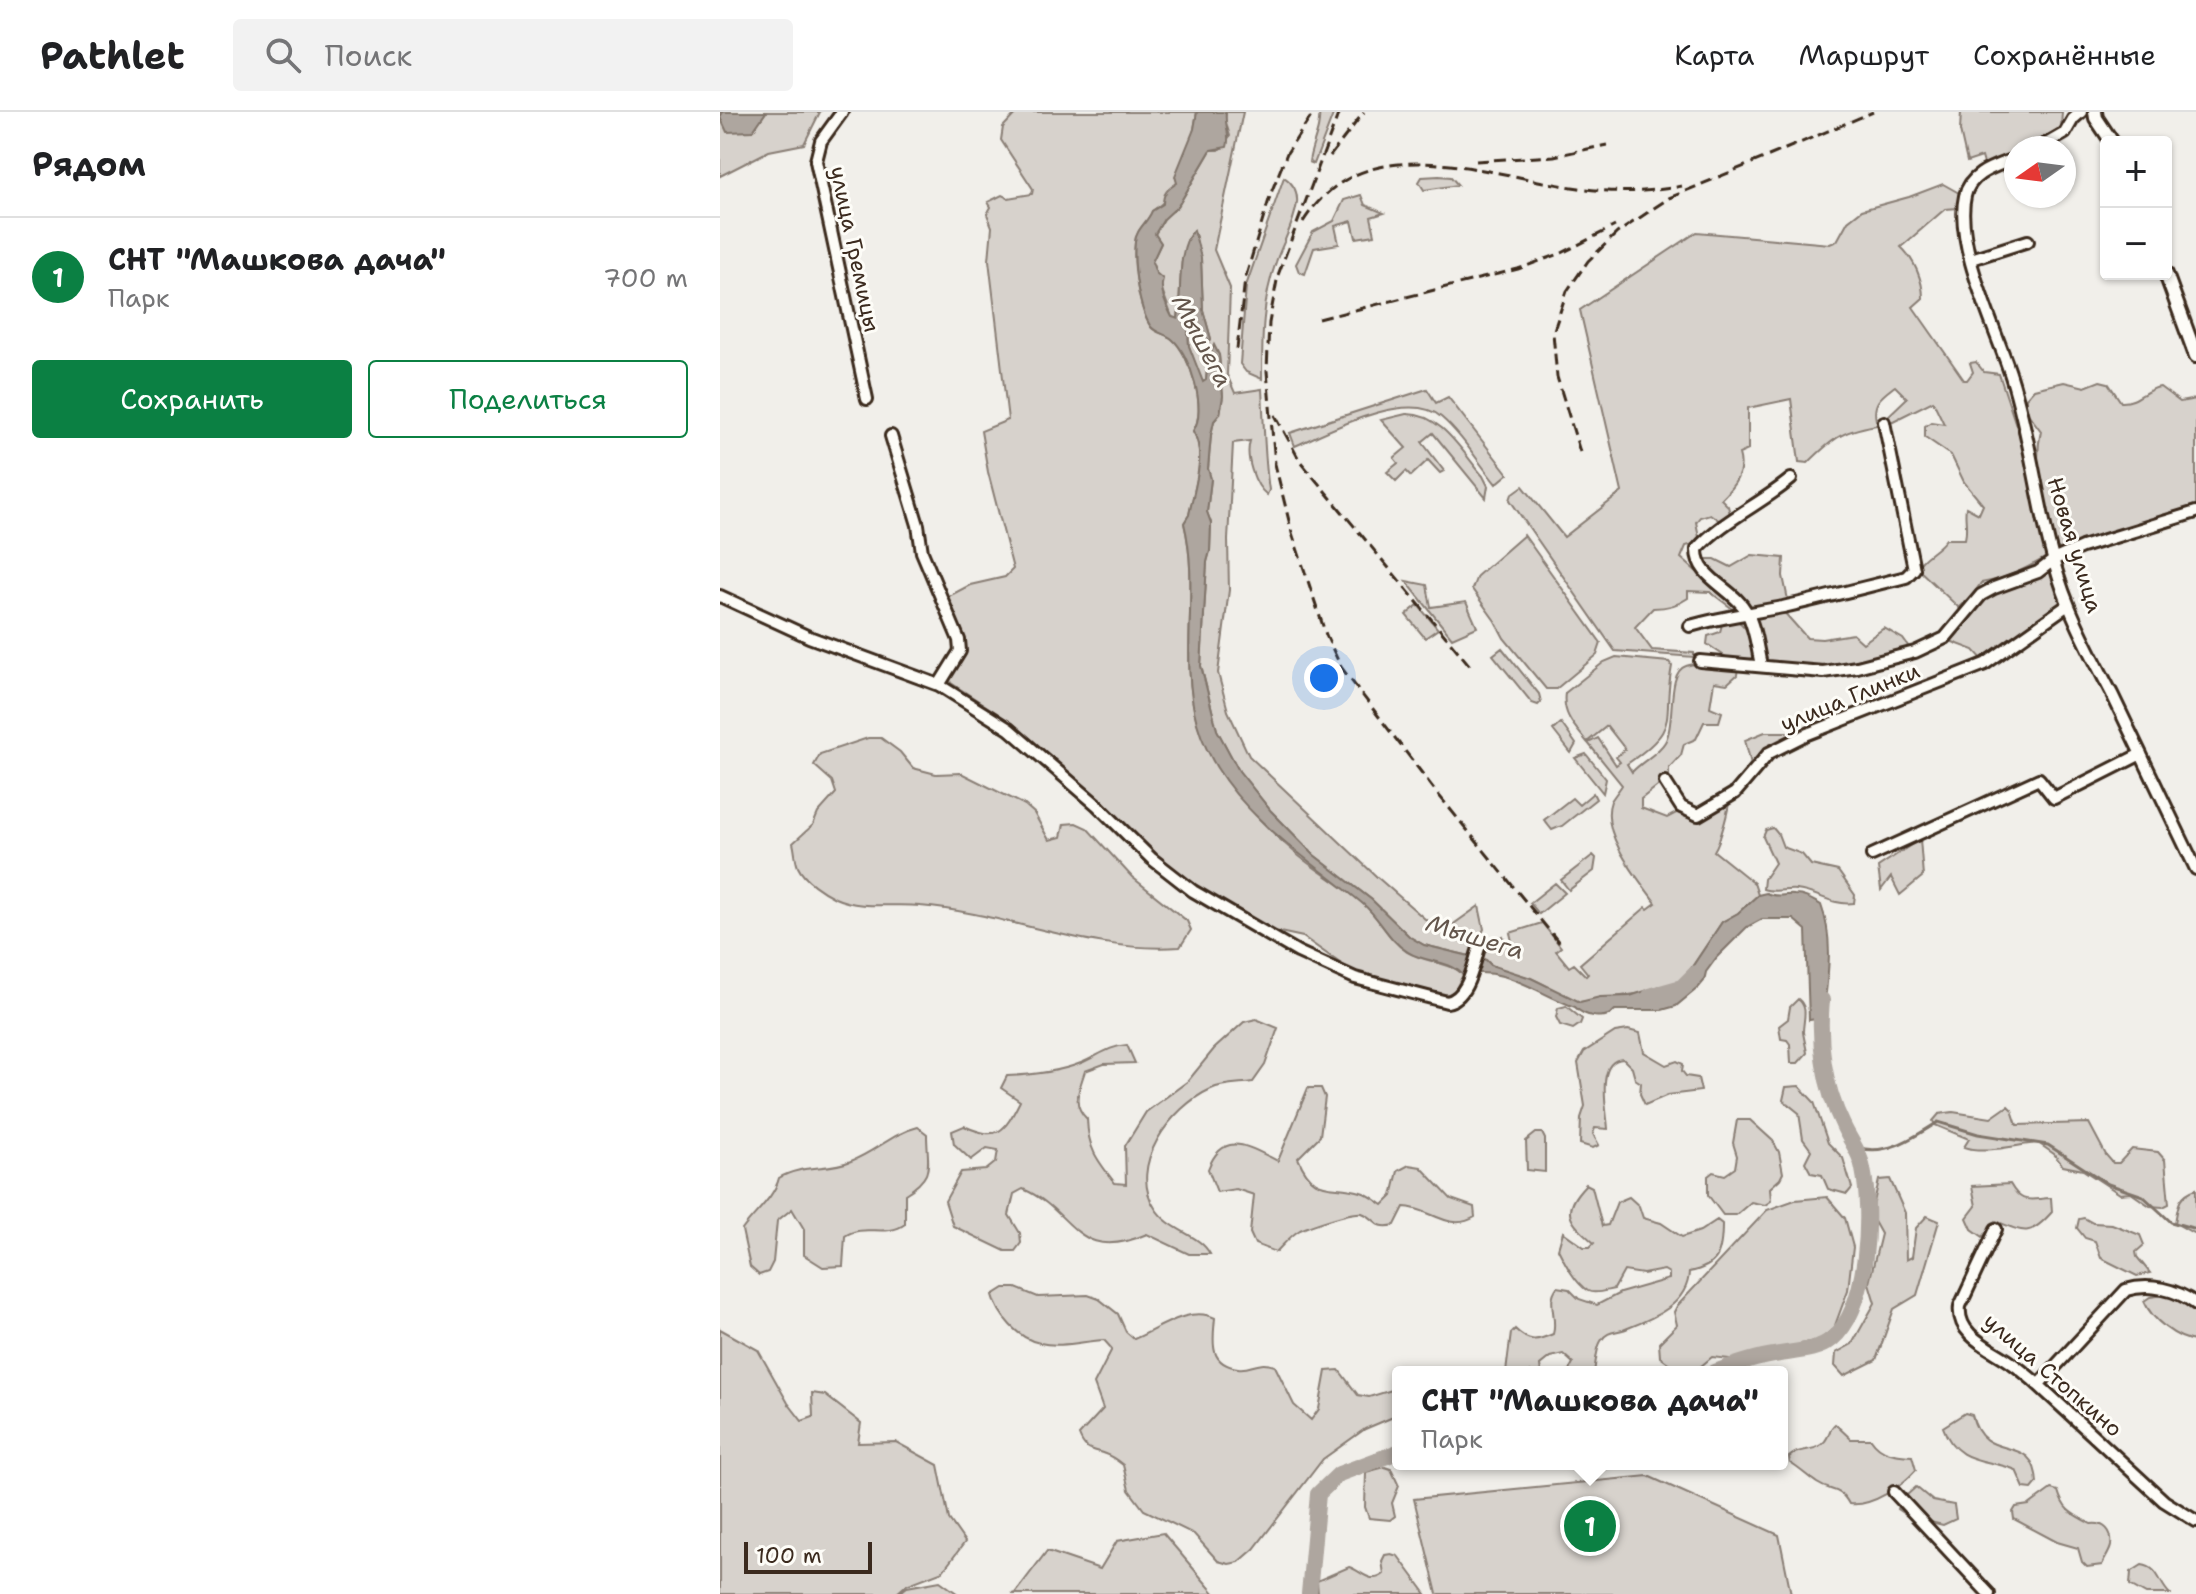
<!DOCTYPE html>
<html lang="ru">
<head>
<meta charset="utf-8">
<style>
  :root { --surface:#fff; --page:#f2f2f2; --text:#202124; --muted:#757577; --line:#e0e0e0; --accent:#0b8043 }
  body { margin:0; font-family:"Shantell Sans",sans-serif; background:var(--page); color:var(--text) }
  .controls { position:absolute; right:24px; top:24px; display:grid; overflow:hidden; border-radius:8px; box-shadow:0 2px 6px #0004 }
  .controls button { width:72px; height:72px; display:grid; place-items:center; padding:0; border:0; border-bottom:2px solid var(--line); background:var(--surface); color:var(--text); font:40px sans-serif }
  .compass { position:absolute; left:1284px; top:24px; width:72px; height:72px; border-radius:50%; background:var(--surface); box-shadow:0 2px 6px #0004; rotate:256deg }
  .scale { position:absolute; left:24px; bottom:20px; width:128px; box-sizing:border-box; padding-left:8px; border:4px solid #3b2a1e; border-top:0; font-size:22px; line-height:28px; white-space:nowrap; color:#3b2a1e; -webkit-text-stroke:6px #fdfcf7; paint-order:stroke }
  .you { position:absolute; left:604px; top:566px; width:28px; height:28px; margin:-20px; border:6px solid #fff; border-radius:50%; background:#1a73e8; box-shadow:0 0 0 12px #1a73e833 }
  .badge { display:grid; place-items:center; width:52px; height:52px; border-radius:50%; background:var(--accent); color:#fff; font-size:26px; font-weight:700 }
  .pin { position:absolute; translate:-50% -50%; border:4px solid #fff; box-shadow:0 2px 8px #0006 }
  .popup { position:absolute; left:672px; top:1254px; width:396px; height:104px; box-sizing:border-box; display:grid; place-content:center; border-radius:8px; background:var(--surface); filter:drop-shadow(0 2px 6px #0005); font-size:26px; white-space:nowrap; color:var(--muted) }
  .popup b { font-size:30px; color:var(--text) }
  .popup::after { content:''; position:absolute; left:50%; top:100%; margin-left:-16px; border:16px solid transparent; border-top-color:var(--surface) }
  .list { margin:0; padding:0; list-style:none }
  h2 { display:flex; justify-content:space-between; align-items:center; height:104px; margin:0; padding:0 32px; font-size:34px }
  h2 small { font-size:26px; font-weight:400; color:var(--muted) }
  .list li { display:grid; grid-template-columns:52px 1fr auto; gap:24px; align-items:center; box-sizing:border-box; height:120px; padding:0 32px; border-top:2px solid var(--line) }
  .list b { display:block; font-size:30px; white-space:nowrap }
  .list p { margin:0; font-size:26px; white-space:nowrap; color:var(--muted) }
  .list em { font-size:26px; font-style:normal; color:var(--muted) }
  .actions { display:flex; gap:16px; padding:24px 32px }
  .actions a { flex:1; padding:18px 0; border:2px solid var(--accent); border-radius:8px; text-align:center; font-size:28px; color:var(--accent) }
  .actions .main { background:var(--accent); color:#fff }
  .icon { flex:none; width:44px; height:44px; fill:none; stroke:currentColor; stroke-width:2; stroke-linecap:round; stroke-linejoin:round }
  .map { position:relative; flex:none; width:1476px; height:1482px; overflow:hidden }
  header { display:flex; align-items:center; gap:48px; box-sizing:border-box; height:112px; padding:0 40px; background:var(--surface); border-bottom:2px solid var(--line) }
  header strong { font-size:38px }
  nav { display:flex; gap:44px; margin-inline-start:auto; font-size:28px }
  .search { width:560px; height:72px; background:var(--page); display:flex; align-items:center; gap:20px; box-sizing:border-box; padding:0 28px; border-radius:8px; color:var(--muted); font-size:30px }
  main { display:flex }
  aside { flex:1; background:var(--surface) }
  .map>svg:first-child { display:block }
  .green { fill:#d7d2cc; stroke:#897e75; stroke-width:2 }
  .water { fill:#aea69f; stroke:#80746b; stroke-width:2 }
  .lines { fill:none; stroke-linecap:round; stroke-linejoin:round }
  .stream { stroke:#80746b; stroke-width:3 }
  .river { stroke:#aea69f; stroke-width:16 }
  .minor-casing { stroke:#3b2a1e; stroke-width:16 }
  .major-casing { stroke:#3b2a1e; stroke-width:18 }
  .minor { stroke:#fdfcf7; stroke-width:10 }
  .major { stroke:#fdfcf7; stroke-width:12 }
  .rail { stroke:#3b2a1e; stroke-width:3; stroke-dasharray:12 6; stroke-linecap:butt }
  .labels { text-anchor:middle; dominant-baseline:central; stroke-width:6; stroke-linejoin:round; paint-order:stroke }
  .street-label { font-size:22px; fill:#3b2a1e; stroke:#fdfcf7 }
  .water-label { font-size:24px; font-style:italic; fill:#63554b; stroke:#fdfcf7 }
</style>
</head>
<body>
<header>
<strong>Pathlet</strong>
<div class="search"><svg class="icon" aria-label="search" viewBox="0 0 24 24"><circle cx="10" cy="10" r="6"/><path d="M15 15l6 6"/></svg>Поиск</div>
<nav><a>Карта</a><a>Маршрут</a><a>Сохранённые</a></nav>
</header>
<main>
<aside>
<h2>Рядом<small></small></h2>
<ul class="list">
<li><span class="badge">1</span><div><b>СНТ &quot;Машкова дача&quot;</b><p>Парк</p></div><em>700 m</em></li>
</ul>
<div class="actions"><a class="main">Сохранить</a><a>Поделиться</a></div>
</aside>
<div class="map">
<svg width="1476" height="1482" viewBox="0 0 1476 1482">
  <rect width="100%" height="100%" fill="#f1efea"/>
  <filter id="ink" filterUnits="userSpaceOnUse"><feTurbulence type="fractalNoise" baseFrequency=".0125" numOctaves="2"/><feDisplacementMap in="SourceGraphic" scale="16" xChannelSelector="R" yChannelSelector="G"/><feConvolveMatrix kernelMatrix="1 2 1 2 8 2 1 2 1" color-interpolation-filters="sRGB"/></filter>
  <g filter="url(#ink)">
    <!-- green -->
    <path class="green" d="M0 0H3L0 5 33 18 46 0H100L84 32 49 39 0 64Z
      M297 0H477C472 33 462 81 432 99 428 110 416 117 415 130 412 152 419 197 431 215 436 221 446 222 452 227 470 242 488 298 473 319 487 343 474 376 469 403L464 411C480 475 459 545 477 610 491 659 540 712 579 744 601 762 626 775 647 795 661 809 669 828 687 840 702 849 722 850 738 858L743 863 734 880 722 884 659 869 627 856 583 825 555 819 476 775 440 747 378 686 327 641 277 601 231 571 228 564 244 535 227 485 250 473 285 465 293 457 268 360 261 319 288 308 269 148 272 115 267 102 271 95 268 90 282 83 288 86 312 82 313 77 281 28 283 15Z
      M506 0H523L494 138 510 176 507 263 515 281 542 277C544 311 544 344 549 378L547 383C534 373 525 345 530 329L513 331 508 428 509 478 498 561 508 599 529 644 657 765 721 821 759 794 764 817 750 844 704 833 690 825 652 788 594 743 551 699 519 659 497 618 481 554 487 450 490 439 491 411 487 400 491 367 488 357 491 323 494 309 500 302 503 284 499 243 494 234 488 247 486 268 482 271 469 234 468 220 476 219 490 229 491 227 483 198 481 147 474 119 462 146 458 207 452 205 432 150 441 131 435 122 444 106 458 94 491 38H499L510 24 505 8Z
      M599 0H614L594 52 589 50C591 33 601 18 599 0Z
      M1241 0H1342L1341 15 1308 36H1296V42L1264 52 1262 45 1247 50 1240 19Z
      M719 64 731 65 738 73 704 78 699 70 702 65Z
      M564 65C573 71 578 80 577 91 574 113 563 129 556 150 542 188 542 227 542 267L526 260 520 252 526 174Z
      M1223 72 1239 81 1238 96 1225 97 1181 135C1194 147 1203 168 1203 186L1193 195 1244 268H1247L1253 260 1250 251 1256 250 1264 260 1279 262 1301 328 1330 443C1307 456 1287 467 1261 471L1252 484 1239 496 1197 456C1202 444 1218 439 1226 427H1245C1248 415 1244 406 1246 395L1259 402 1263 393 1244 370 1231 343 1205 325V314L1211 310 1224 312 1213 289 1167 312 1165 307 1187 286 1175 274C1162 284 1152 290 1156 308H1164L1162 312C1124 318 1115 324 1088 351L1079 350 1071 287 1028 296V338L1019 342C1025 361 1014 374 1001 387L1008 394 1011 406 1003 411 990 402 980 405 976 410 980 430 966 434 961 446 977 460 984 457 986 447H995L1011 455 1032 443 1064 446 1063 464 1068 488 1014 498 990 480 968 479V486C957 494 946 496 933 496L915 515 932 538 974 541V545L895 539 790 388 792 382 803 374 844 425 902 380 860 198 977 120 1110 132 1117 129 1128 109 1142 98 1189 85Z
      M641 83 645 93 664 101 651 105 655 123 636 126 632 109 615 114 619 132 594 136 585 162 579 160 576 152 593 120 614 109 624 88Z
      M1380 269 1388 271 1401 290C1417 291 1425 277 1440 275L1460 290 1476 287V394L1340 438 1335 433C1325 395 1312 358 1321 319L1306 299V286L1314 277 1344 270 1365 275Z
      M707 277 716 291 728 285 788 362 776 372C758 350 742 323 721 305 688 277 609 319 575 334L570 321Z
      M686 302C721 301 742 340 763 364L768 374 766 386 713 321 702 330 724 359 720 361 708 348 691 364 686 359 676 369 667 360 678 351 674 346 686 336 661 308Z
      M804 423 881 531 877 543 836 577H826L784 526 775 509 752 477 757 464Z
      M1328 459H1333L1343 492 1263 548 1254 538 1230 529 1266 486Z
      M686 469 707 473 711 495 746 490 757 515 732 526Z
      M698 493 718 517 705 526 686 503Z
      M1063 499 1087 526 1102 527 1133 522 1143 531 1164 516 1183 527 1188 534 1187 538 1157 547 1101 557 1044 550 1035 507 1048 501Z
      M1013 506C1030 515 1031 528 1035 545L1030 549 1006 545 987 532 988 524 1000 520 1003 508Z
      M782 536 819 582 821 590 818 593 812 591 773 543Z
      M896 545 949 550 952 554C941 611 963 613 907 652L912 660C922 649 938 642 945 630 956 611 946 560 966 554 981 549 1002 554 1018 555L1017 563 1007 572 994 570 990 595 1002 600 999 610H984L976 627 964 632 961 643 949 656V665L921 687V696L947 706 962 698 974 705 1009 686C1010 695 1000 730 994 739L1034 771 1038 783 1018 801 1002 810 964 867 962 875 957 880H929L860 890C841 885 826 871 807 865 794 860 775 859 766 848L760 846 765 835 783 824 786 831 792 829 790 821 822 811 841 835 836 839 849 855 854 852 866 864 868 862 860 852 926 795 928 797 936 791C919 768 879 721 891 689 894 684 899 678 902 673L868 631 878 626 896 653 900 650 896 645 905 637 887 614 867 630C854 614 842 602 845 581L884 550Z
      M841 611 856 632 851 641 833 618Z
      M1045 620H1079L1078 625 1029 660 1031 652 1025 628Z
      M148 626H161L180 640 193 656 216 662 241 661 305 693 314 701 329 728 341 725 344 712 356 711 367 716 412 765 467 809 471 818 460 835C373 842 287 801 200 794 173 791 141 798 115 786 103 780 84 768 78 755 75 748 75 738 73 731L93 713 98 701 116 681 112 669 94 653 100 642Z
      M866 642 886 667 883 681 855 646Z
      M873 681 876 687 842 714 832 718 824 708 852 686 859 693Z
      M1053 716 1058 722 1063 735 1082 742 1091 753 1118 759 1135 783 1134 791C1111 794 1098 780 1076 778 1064 777 1054 781 1043 777L1044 767 1055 751 1043 725 1046 718Z
      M1200 727 1203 764 1180 783 1171 765 1161 778 1158 755Z
      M873 743 876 746 874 759 849 778 841 768Z
      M835 771 845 781 819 802 810 791Z
      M1078 887C1089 896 1083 907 1083 920 1084 927 1086 934 1087 941L1078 951H1071L1070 932 1067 928 1061 927 1059 914 1068 907 1070 895Z
      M846 894 862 907 860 912 853 917 840 913 836 905 838 896Z
      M536 907 558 916 545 953 533 970C520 972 503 971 491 977 451 995 407 1054 435 1096 449 1119 480 1122 490 1142H469L427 1122C355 1153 355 1099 303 1077L294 1082 289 1103 300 1121 301 1131 295 1139H285L233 1114 225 1089 241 1060 266 1058 276 1050 278 1038 267 1036 251 1048 234 1032 232 1019 244 1014C278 1029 284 1021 300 989L281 976 287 964C312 963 338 960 361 951 378 944 389 934 407 933L415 951 384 952 365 959C359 978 351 992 367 1007 368 1037 377 1048 395 1071L406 1072 405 1034 426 1000 468 969 494 937 524 910Z
      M908 918 920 921 924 940 946 953 957 949 963 952 962 959 966 964 978 966 981 979 948 983 925 993 920 982 921 971 915 967 912 956 903 947C875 948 887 998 888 1017L875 1016 873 1022 879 1033 873 1036 860 1032 861 1006 865 994 858 951 864 940 895 920Z
      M1079 974 1094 990 1108 1031 1123 1046 1132 1076 1127 1082 1108 1077 1102 1063 1091 1061 1085 1050 1091 1038 1083 1027 1079 1001 1063 988 1066 975Z
      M588 976H601L605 985 600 1024 578 1046C594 1084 609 1071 641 1080 649 1082 657 1089 663 1093L672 1084 678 1059 689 1053 701 1055 731 1087 754 1095 755 1105C729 1121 709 1095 684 1095L675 1113C654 1118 657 1106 642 1101 632 1099 591 1113 580 1118 571 1123 563 1133 556 1140L535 1132 530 1121 534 1083 516 1077 497 1080 488 1057C504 1016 530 1036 558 1049Z
      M1288 994 1292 998 1297 1013 1369 1011 1386 1043 1393 1051H1399L1412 1037 1438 1040 1445 1048 1449 1092 1443 1095 1430 1094 1411 1081 1400 1082 1363 1058 1343 1054 1334 1042 1318 1031C1295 1033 1265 1042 1244 1035L1249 1027 1215 1013 1213 1009 1219 1002 1233 1000 1271 1006Z
      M1017 1008H1030L1053 1029 1059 1040 1063 1061 1060 1067 1050 1076 1051 1089 1045 1093 1031 1090 1016 1103H1003L988 1083V1064L993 1060 1005 1063 1015 1056 1017 1044 1013 1031Z
      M198 1015 207 1022C207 1054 216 1063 185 1082V1112C167 1126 143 1111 125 1124L123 1154 103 1155 84 1143V1117L72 1097 57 1109 53 1150 48 1160 39 1163 30 1155 22 1118C34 1101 54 1086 59 1066 81 1052 108 1059 131 1049 155 1040 173 1021 198 1015Z
      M816 1021H822L825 1027V1060L807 1058 806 1029Z
      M1170 1067 1185 1101 1186 1148 1192 1145 1196 1116 1207 1104 1219 1109 1197 1183 1174 1197 1156 1248 1124 1264 1115 1254 1116 1241 1132 1232 1155 1191 1149 1171 1161 1122 1151 1104 1159 1068Z
      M866 1072 872 1075 882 1114 888 1113 897 1090 909 1085 919 1094 923 1106 941 1111 962 1125 980 1119 997 1108 1002 1112C1002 1141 999 1154 969 1160 968 1192 934 1206 908 1216 898 1221 887 1218 881 1229 876 1237 876 1251 874 1260H848L853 1251 843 1242 830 1245 820 1253 821 1260H786L791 1221 795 1217C809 1231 817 1229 833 1222 838 1206 826 1189 837 1175L849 1177 859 1187 877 1193 900 1181 949 1167V1161L944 1158 923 1162 904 1159 894 1177C887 1178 875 1183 868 1179 855 1171 845 1151 838 1137L843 1120 864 1135H870L874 1131C849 1109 839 1100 866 1072Z
      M1290 1072C1302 1093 1309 1087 1331 1086L1332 1100C1310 1125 1305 1121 1276 1109L1263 1125 1252 1117 1247 1106 1256 1094 1252 1074Z
      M1476 1077V1120L1473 1121 1455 1111C1458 1094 1458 1083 1476 1077Z
      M1107 1085 1125 1106 1133 1135 1128 1178 1114 1216 1101 1227 1018 1248 992 1245 974 1260H944L951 1253 940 1245 939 1231 957 1213 954 1200 957 1194 1047 1098 1075 1088Z
      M1364 1106 1373 1111 1392 1112 1420 1123 1424 1133 1416 1140 1417 1145 1430 1161 1417 1164 1381 1146 1375 1129 1365 1126 1357 1116 1359 1107Z
      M284 1176H296L318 1185 368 1183 379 1187 398 1202 406 1220 414 1227C438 1217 470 1193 495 1206 493 1229 488 1252 518 1256 532 1258 536 1248 555 1254L574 1293 591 1308 599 1297 606 1259 619 1258 638 1283 649 1285 675 1277 678 1279V1303L645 1317 603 1347 534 1437 519 1450 509 1452 498 1449 474 1422 424 1398 409 1378 403 1353C398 1349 391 1344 385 1342 371 1337 365 1339 359 1323L383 1297 374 1272 392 1237 384 1228C364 1229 339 1236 320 1231 298 1227 278 1203 273 1183Z
      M1445 1183 1462 1189 1476 1199V1229C1456 1227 1432 1208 1424 1189L1430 1185Z
      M0 1217 38 1238 68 1291 82 1309 93 1305 92 1281 105 1283 141 1311 138 1331 176 1330 218 1353 229 1407 245 1430 223 1459 186 1473 176 1482H0Z
      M1245 1301 1252 1303C1264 1355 1314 1317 1317 1371L1312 1377 1304 1376 1296 1358C1266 1346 1236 1353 1223 1315Z
      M1115 1312 1131 1327H1151C1161 1342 1176 1343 1192 1344L1196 1358C1182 1374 1152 1395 1129 1392 1119 1374 1112 1381 1097 1371 1088 1365 1080 1357 1070 1351L1069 1345C1078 1335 1096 1341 1105 1329 1110 1323 1108 1318 1115 1312Z
      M665 1355 671 1357 679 1374 672 1391 675 1404 670 1408 649 1406 645 1395 646 1360Z
      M928 1364 1059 1423 1071 1482H717L694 1387Z
      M1196 1375 1213 1389 1234 1393 1236 1407 1223 1413 1189 1405 1177 1397 1179 1390Z
      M1331 1377 1338 1379C1344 1400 1353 1402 1371 1412 1384 1410 1393 1419 1391 1434 1390 1440 1384 1448 1382 1453L1367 1455 1362 1450 1358 1436 1337 1430 1294 1407 1293 1400 1296 1395 1309 1393Z
      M443 1421 495 1482H292L295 1481 327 1439 380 1457 397 1429Z
      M671 1442 678 1444 706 1482H598L597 1469 629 1455C642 1459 650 1473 664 1462L662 1449 665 1443Z
      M1422 1453C1439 1455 1439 1472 1450 1482H1426L1410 1473 1411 1460Z
      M220 1469 238 1482H178L187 1475Z"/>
    <!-- water -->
    <path class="water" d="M3 0H46L33 19 7 20 0 5Z
      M477 0H506C504 13 511 22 507 35L491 38 458 94 444 107 435 122 441 131 432 150 436 161 443 167C439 179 446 194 452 205L458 207C462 183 456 134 474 118L481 146 483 198 491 227 490 229 476 219 468 220 469 234 483 270 486 268 488 247 494 233 499 243 503 284 500 302 494 309 491 323 488 357 491 367 487 400 491 411 490 439 487 450 481 554 497 618 519 659 551 699 594 743 652 788 690 825 704 833 766 848 771 853 811 866 860 890 880 885 910 884 940 874C952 881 960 883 964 867L1002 810 1018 801 1038 783 1046 781C1056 786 1063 782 1074 783 1085 783 1092 788 1101 793 1115 830 1107 868 1103 906L1089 908 1086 818 1073 807H1042L1027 815 997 845 986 860 984 869 979 875 956 894 942 898H895C886 909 864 905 855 895 817 882 786 853 743 863 729 847 705 851 688 840 668 828 660 806 643 792 582 741 500 693 477 611 459 546 480 475 464 411L469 403C474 376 487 343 473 319 488 298 470 242 452 227 446 222 436 221 431 215 418 196 413 153 415 130 416 117 428 110 432 99L443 92C443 80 448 77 457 71L455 64 474 17Z"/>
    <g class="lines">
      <!-- stream -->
      <path class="stream" d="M1137 1035C1166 1045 1194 1025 1218 1010L1258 1022 1328 1033 1388 1072 1423 1084 1451 1110 1476 1117"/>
      <!-- river -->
      <path class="river" d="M930 884 962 875 976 861
        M995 1260C1014 1253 1034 1246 1054 1243 1073 1239 1096 1240 1112 1227 1149 1196 1152 1100 1143 1057 1140 1039 1130 1029 1123 1013 1104 975 1098 930 1102 888
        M589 1482 598 1382 619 1362 678 1340"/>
      <!-- minor casing -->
      <g class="minor-casing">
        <path id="minor" d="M122 0 101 29 96 49 147 287
          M1319 36 1345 21 1353 7 1361 0
          M1296 46C1277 54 1250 60 1245 84 1234 132 1276 217 1291 264 1315 339 1319 421 1349 494 1361 524 1377 553 1392 582 1420 640 1448 698 1476 757
          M1251 147 1308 129
          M171 324 198 413 202 440 239 528 240 539 219 573
          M0 484 89 525 219 573 289 617 377 693 432 747 473 779 578 840 635 866 727 890C748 886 753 854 759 836
          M970 514C1001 505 1032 501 1063 495 1104 486 1145 475 1186 465L1194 457 1164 310
          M980 549 1103 560 1137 555 1195 540 1225 526 1261 483 1274 476 1318 460 1335 447 1362 435 1476 400
          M1041 553C1037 536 1035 514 1026 499 1013 476 976 466 977 437 1003 408 1041 392 1071 367
          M945 670 961 695 978 703 1015 681 1049 641 1085 623 1265 552 1348 493
          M1152 743 1319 667 1334 686 1421 642
          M1276 1117 1240 1194C1236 1225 1274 1237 1293 1252 1300 1257 1307 1263 1313 1268L1444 1389 1476 1409
          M1318 1273 1406 1178C1429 1171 1456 1177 1476 1192
          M1174 1380 1269 1482"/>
      </g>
      <!-- major casing -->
      <g class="major-casing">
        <path id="major" d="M1375 0 1376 6 1392 30
          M1446 162 1476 244"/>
      </g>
      <!-- minor -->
      <use href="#minor" class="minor"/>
      <!-- major -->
      <use href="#major" class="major"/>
      <!-- rail -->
      <path class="rail" d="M619 0 558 163 549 211 547 259 555 352 572 421 606 523 621 555 717 681 841 833
        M610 44 644 0
        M756 49 834 44 887 33
        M583 110C645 11 767 64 859 76 894 81 927 81 962 74
        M599 207 798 157 842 141 895 114
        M517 237 525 167 551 81 567 41 594 0
        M555 303 580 349 751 555
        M860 340 837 265 833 221 847 179 868 149 897 121 949 86 1153 0"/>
    </g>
  </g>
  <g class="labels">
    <!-- street labels -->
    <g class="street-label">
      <text transform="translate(135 137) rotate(78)">улица Гремицы</text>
      <text transform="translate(1355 433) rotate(73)">Новая улица</text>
      <text transform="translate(1130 585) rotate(-22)">улица Глинки</text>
      <text transform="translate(1333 1263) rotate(41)">улица Стопкино</text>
    </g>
    <!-- water labels -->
    <g class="water-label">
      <text transform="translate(482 229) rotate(62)">Мышега</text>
      <text transform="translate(755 825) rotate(17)">Мышега</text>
    </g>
  </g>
</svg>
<div class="controls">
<button>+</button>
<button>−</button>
</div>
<svg class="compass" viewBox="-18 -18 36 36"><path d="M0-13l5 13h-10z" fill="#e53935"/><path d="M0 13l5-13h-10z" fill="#757577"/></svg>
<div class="scale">100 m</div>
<div class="you"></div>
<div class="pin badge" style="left:870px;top:1414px">1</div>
<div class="popup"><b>СНТ &quot;Машкова дача&quot;</b>Парк</div>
</div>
</main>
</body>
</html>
